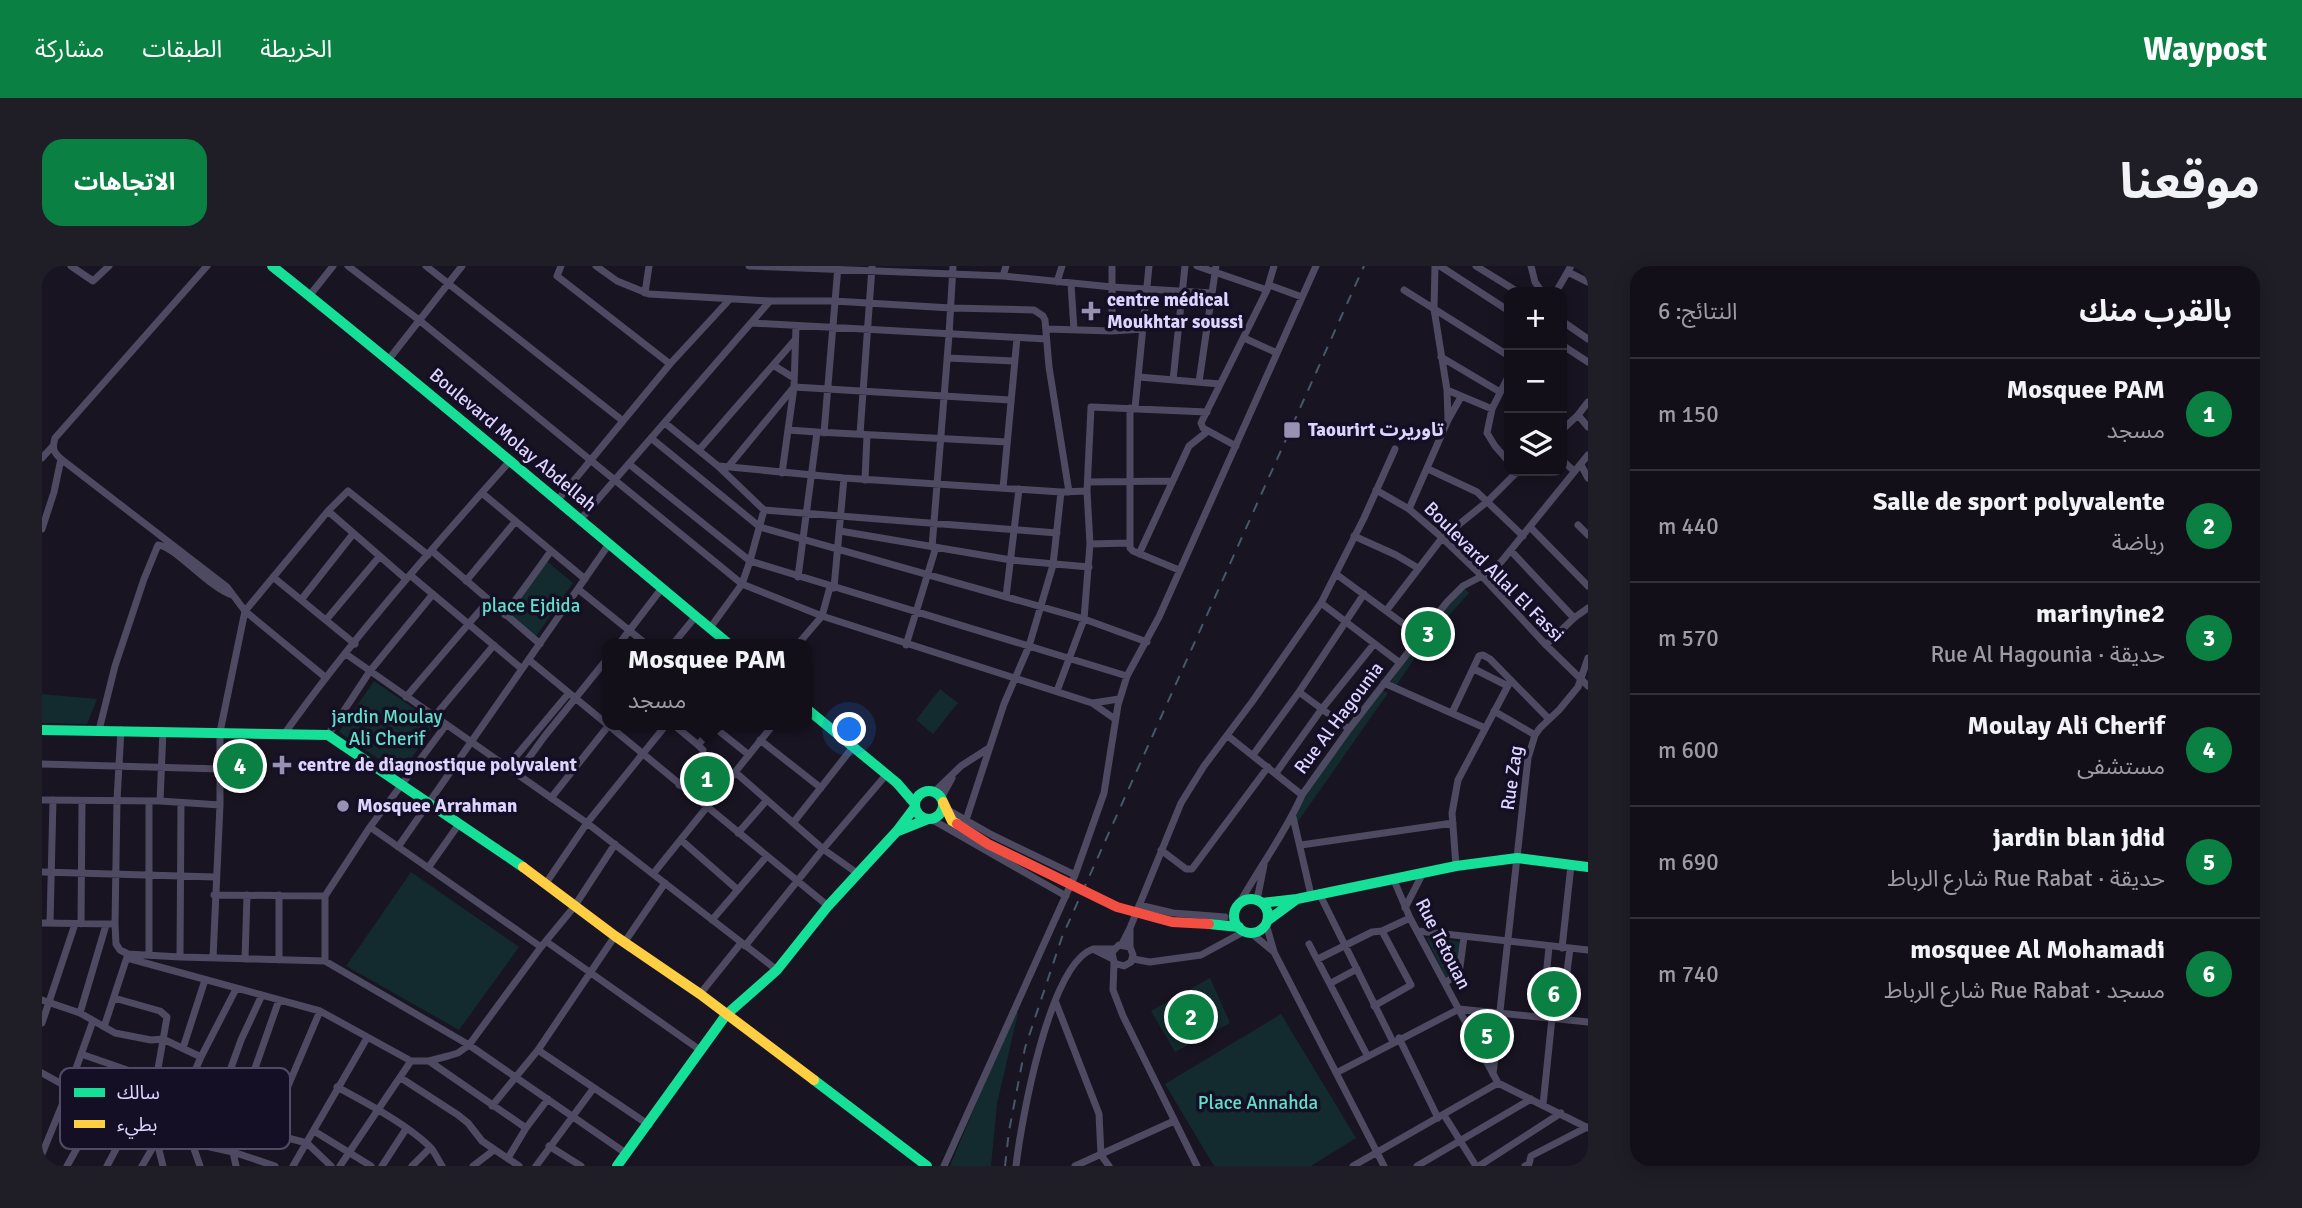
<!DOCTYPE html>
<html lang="ar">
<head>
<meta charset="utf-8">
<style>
  :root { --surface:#120f19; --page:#1f1d26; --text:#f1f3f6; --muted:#9c9ca2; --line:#312f38; --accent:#0b8043 }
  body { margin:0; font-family:Signika,"Noto Sans Arabic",sans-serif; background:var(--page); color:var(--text); direction:rtl }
  .controls { position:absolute; right:21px; top:21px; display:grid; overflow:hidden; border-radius:14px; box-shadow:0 4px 18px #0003 }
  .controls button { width:63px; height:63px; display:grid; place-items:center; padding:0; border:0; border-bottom:2px solid var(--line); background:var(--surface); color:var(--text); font:35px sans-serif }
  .you { position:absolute; left:808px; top:464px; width:24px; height:24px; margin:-18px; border:5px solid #fff; border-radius:50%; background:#1a73e8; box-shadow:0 0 0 10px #1a73e833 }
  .badge { display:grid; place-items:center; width:46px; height:46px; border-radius:50%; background:var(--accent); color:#fff; font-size:23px; font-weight:700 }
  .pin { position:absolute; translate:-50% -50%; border:4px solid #fff; box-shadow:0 2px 7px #0006 }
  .popup { position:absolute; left:560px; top:373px; width:210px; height:91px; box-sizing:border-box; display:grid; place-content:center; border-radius:14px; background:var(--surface); filter:drop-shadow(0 2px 5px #0005); font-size:23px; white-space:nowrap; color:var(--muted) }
  .popup b { font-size:26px; color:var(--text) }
  .popup::after { content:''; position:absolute; left:50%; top:100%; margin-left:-14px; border:14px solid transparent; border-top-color:var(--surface) }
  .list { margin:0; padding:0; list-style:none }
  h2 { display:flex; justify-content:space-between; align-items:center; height:91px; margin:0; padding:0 28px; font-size:30px }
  h2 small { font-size:23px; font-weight:400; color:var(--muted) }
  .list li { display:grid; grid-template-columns:46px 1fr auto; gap:21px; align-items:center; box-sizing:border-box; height:112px; padding:0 28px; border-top:2px solid var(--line) }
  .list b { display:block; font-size:26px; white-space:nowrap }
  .list p { margin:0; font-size:23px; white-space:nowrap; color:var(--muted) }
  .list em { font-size:23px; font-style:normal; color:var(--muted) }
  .icon { flex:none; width:38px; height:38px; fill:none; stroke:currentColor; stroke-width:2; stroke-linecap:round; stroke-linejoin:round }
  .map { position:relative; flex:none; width:1546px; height:900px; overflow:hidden; direction:ltr; border-radius:21px }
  header { display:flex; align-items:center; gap:42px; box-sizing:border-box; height:98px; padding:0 35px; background:var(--accent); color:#fff }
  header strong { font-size:33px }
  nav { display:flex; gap:38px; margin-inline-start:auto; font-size:24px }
  .intro { display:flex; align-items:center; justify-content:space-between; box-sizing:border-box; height:168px; padding:0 42px }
  h1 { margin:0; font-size:49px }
  .button { padding:18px 32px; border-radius:21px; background:var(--accent); color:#fff; font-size:24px; font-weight:700 }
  main { display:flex; gap:42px; padding:0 42px }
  aside { flex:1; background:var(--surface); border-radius:21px; box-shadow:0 4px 18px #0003 }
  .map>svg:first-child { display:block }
  .green { fill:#132b2e }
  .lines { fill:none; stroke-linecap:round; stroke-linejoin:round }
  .street { stroke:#4d4a62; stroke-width:7 }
  .fast { stroke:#16e098; stroke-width:10 }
  .slow { stroke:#ffcf43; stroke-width:10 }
  .rail { stroke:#45586c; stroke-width:2; stroke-dasharray:10 9; stroke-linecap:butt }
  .jam-bridge { stroke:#f24e42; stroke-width:10 }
  .poi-dot { fill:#9891b1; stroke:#150f26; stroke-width:2.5 }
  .labels { text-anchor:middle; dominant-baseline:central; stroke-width:7; stroke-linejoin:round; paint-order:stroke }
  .poi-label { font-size:19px; font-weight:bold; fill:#ddd5ff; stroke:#150f26; text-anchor:start }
  .street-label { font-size:19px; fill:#ddd5ff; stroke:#150f26 }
  .park-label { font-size:19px; fill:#60e0c9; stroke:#150f26 }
  .key { fill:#150f26; stroke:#514a67; stroke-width:2 }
  .key-label { font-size:19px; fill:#ddd5ff }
</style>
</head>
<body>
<header>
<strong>Waypost</strong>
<nav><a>الخريطة</a><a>الطبقات</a><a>مشاركة</a></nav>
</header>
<div class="intro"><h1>موقعنا</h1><a class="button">الاتجاهات</a></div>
<main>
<aside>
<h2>بالقرب منك<small>النتائج: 6</small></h2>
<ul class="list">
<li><span class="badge">1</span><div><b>Mosquee PAM</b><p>مسجد</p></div><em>150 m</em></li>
<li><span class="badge">2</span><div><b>Salle de sport polyvalente</b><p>رياضة</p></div><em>440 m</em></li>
<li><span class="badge">3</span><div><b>marinyine2</b><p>حديقة · Rue Al Hagounia</p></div><em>570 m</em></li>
<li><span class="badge">4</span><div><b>Moulay Ali Cherif</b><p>مستشفى</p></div><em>600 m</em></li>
<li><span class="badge">5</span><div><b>jardin blan jdid</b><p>حديقة · Rue Rabat شارع الرباط</p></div><em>690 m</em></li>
<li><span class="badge">6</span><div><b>mosquee Al Mohamadi</b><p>مسجد · Rue Rabat شارع الرباط</p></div><em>740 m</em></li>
</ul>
</aside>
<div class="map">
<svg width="1546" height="900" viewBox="0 0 1546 900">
  <rect width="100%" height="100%" fill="#181421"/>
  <!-- green -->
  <path class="green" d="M501 292 531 317 493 372 460 344Z
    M1420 320 1427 327 1385 374 1353 421 1348 417 1377 374Z
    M332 415 393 457 359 508 297 466Z
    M898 423 916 437 891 468 874 454Z
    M1338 423 1346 427 1250 564 1248 551Z
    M0 428 55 433 45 458 0 457Z
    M369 606 477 681 417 764 304 700Z
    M1386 671 1419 676 1416 707 1404 712 1385 673Z
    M1168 712 1188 757 1133 786 1109 745Z
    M973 745 976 747 955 838 949 900H908Z
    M1426 747 1455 750 1451 789 1448 791Z
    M1239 748 1314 872 1269 900H1172L1123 818Z"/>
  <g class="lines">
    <!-- street -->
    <path class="street" d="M29 0 51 15 67 0
      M165 0 13 172C10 182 11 186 19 193L185 321 203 345 283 411
      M306 0 377 54 700 318 780 350 1050 437 1073 453
      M384 0 581 155
      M519 0 515 10 628 98
      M554 0 575 15 607 28 728 35H792L909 42 992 44 1001 50 1003 54 1007 101 1027 226
      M707 0 961 10 1070 21 1170 27
      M1070 0V65
      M1155 0 1225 24
      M1398 0 1467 45
      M1434 0 1476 26
      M1489 0 1493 16 1500 26
      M1526 6 1546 16
      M961 10 964 0
      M1015 16 1020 0
      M1029 18 1032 64
      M1227 19 1260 31
      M1362 24 1467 90
      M1514 26 1529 0
      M603 27 607 0
      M268 29 291 0
      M1520 55 1546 73
      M710 57 1004 73
      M1004 63 1070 65 1101 63
      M1202 72 1235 87
      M1520 79 1546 96
      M1399 91 1458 126
      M905 92 972 95
      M347 93 420 0
      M731 99 752 112
      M1467 109 1450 143 1445 167 1453 180 1467 196
      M1097 111 1178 118
      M1131 114 1143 0
      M1157 116 1174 0
      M1405 124 1450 143
      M1088 142V282L1091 285 1137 304
      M1093 142 1107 0
      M1536 149 1546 161
      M1406 154 1419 131
      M623 157 676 200 722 244 1015 267
      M746 164 775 166
      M1520 164 1536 149 1546 136
      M782 167 796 0
      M818 168 830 1
      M609 172 718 261 1042 353 1105 376
      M1194 180 1161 162 1159 157 1225 24 1232 0
      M657 184 752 75
      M0 192 10 181
      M1520 194 1532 205
      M587 198 708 295 1085 410
      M1539 199 1546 212
      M677 200 802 212 1019 226 1045 225
      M686 201 752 121 968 134
      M1386 203 1435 226 1481 270
      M740 207 752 121 754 60
      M823 214 825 169
      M1046 216 1129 215
      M961 222 975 72
      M1334 224 1367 243 1396 268 1440 310 1504 379 1546 420
      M440 227 543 313
      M515 235 628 98 688 33
      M1367 243 1406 154 1405 124 1392 43 1393 0
      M286 245 364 313
      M538 254 728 35
      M1536 259 1546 269
      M1488 261 1546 320
      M0 263 12 226 19 193
      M798 265 969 294 1047 301
      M1312 270 1354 289 1376 302
      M1048 278 1087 277
      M890 281 907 69 911 0
      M390 285 498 378
      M1469 285 1532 352
      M1097 288 1147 180 1166 165
      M1294 308 1378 370
      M368 309 480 403
      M231 311 313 378
      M756 311 775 166 965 176
      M424 315 473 256
      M792 322 802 212
      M536 323 604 378
      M964 331 977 223
      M259 334 311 268
      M1279 337 1358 397
      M1344 345 1400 272 1446 235 1476 205
      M463 349 509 285
      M284 354 337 291
      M668 362 700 318 708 295 722 244
      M577 378 620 322
      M631 378 654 350
      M756 378 780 350 788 321
      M864 379 894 281
      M1504 379 1532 352 1546 342
      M304 388 545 557 735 704
      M487 394 786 640
      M1432 403 1466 420
      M1342 417 1443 462
      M1015 425 1042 353 1048 278 1045 225 1049 141 1165 146
      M1257 426 1307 463
      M364 431 447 334
      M1051 437 1077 433
      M1452 445 1493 469
      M1410 447 1437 390 1441 389 1448 393 1506 452
      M392 451 452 379
      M632 459 656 479
      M672 461 707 489
      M57 464 73 400 102 313 116 279C133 280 166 321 190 329
      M243 467C311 371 390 283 467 196
      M286 469 328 405 391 328
      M1186 470 1260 529
      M718 474 779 522
      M1211 489 1257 426 1322 328
      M0 498 178 503
      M465 501 526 428
      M693 506 781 583 815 607
      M476 507 502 471 565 393
      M1234 507 1279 444 1332 378
      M637 519 659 491 661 484 656 479 673 459
      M892 526 919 500 947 482
      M509 532 567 459
      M899 532 910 512
      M0 534 118 535 178 539
      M107 535V689
      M118 535 121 465
      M906 544 950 569 1033 609
      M1251 551 1269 629
      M889 553 1024 630
      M924 554 962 438 987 380 1011 299 1019 226
      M751 557 811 481
      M328 561 499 681 532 641 573 578
      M696 567 725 534
      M639 574 696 624
      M1259 579 1411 557
      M356 581 567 278
      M1119 584 1144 603H1150L1226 501
      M1414 600 1410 547 1416 514 1469 414
      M386 602 417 558
      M0 606 173 611
      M611 608 731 459
      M1351 612 1368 652 1456 817 1546 862
      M504 617 545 557 624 459
      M1277 627 1351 776
      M172 629 283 630
      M237 629V694
      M1215 634 1222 599
      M1097 639 1131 647 1183 651
      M1196 640C1216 603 1243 568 1260 529L1307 463 1405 336 1421 320 1440 310 1459 296 1546 189
      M1363 642 1381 607
      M670 654 725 590
      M0 657 73 658 74 678 78 684 86 688 138 691 283 695 427 779 585 888
      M8 657 11 534
      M39 658 40 535
      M73 658 75 534 79 464
      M1224 658 1232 686 1342 900
      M1088 662 1139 537 1162 500 1210 436 1279 337 1322 252 1353 183
      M1376 665 1546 684
      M1209 667 1232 686
      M505 676 658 784
      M582 677 623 617
      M1080 678 1088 662V681
      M1267 678 1325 789
      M703 680 781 583 844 509
      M1520 682 1529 599
      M138 691 139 538
      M85 692 278 745 369 795H387L406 790 416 787 427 779 499 681
      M171 692 178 539V466L203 345 286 245 306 225 386 289
      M1069 692 1051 683H1071
      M203 693 205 629
      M1091 693 1108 696 1159 689 1203 665
      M1276 693 1330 666 1340 665 1368 652
      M283 695V630L328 561 404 459
      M1072 697 1082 700 1089 696 1091 689 1088 681 1077 679 1070 686 1072 697 1071 724 1081 750 1155 900
      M1404 716 1417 708 1422 671
      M1289 717 1315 703
      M658 728 699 677
      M72 732 118 745 125 751 114 814 111 840
      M0 734 38 747 73 767 109 774 121 773 159 791
      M1014 737 1057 848 1059 889 1067 900
      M1332 740 1369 719 1340 665
      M38 747 64 659
      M1500 751 1507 681
      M1519 753 1528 682
      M0 757 33 658
      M62 761 86 688
      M1357 772 1396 852
      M141 782 163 714
      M496 784 607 859
      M39 788 114 814
      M387 795 484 862
      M0 807 27 822 63 832 154 848 265 877 289 900
      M1294 807 1417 743 1546 756
      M1451 808 1486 492 1493 469 1498 462 1517 444 1536 421 1546 392
      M359 812 416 849 426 857 440 875 477 900
      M295 821C323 836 366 859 388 881 393 886 396 894 400 900
      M1501 839 1510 752
      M450 840 496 784 573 670
      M1402 849 1434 900
      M171 852 199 774 220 729
      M193 859 237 734
      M121 864 150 877 158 900
      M272 865 329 900
      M226 867 278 745
      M115 876 121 900
      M150 877 191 886 233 900
      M507 880 539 900
      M0 888 27 822 51 755
      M466 892 484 862 506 833
      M25 900 63 832
      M65 900 98 838
      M100 900 121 864 135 845 159 791 194 723
      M194 900 191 886 203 861
      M251 900 325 772
      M298 900 369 795
      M340 900 364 863
      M370 900 388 882
      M431 900 452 884
      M494 900 551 823
      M902 900 1033 609 1062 527 1076 439 1085 410 1117 351 1274 0
      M974 900C979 856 1007 698 1051 683
      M1033 900 1132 855
      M1311 900 1456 817
      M1375 900 1489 833
      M1437 900 1519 847
      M1483 900 1487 898 1489 890 1545 861"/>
    <!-- fast -->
    <path class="fast" d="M230 0C385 123 535 252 687 378
      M765 443 855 517 873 538
      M0 464 286 469 481 601
      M873 539a14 14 0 1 1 28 0a14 14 0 1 1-28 0Z
      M856 565 886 553
      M1192 650a17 17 0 1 1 34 0a17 17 0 1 1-34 0Z
      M1220 637 1255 633 1414 600 1475 592 1546 601
      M1225 655 1255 633
      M1167 658 1197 661
      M772 814 885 900
      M575 900 684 749 735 704 786 640 855 565 873 541"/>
    <!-- slow -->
    <path class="slow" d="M901 536 910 555 915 558
      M481 601 573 670 658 728 772 814"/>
    <!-- rail -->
    <path class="rail" d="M963 900 967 865 983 782 1020 671 1322 0"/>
    <!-- jam-bridge -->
    <path class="jam-bridge" d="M915 558 946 578 1075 641 1130 656 1167 658"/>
  </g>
  <!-- markers -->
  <g class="poi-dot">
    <path d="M1045.5 34.5h7v7h7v7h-7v7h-7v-7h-7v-7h7z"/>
    <rect x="1241" y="155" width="18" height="18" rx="3.5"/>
    <path d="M236.5 488.5h7v7h7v7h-7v7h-7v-7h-7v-7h7z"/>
    <circle cx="301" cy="540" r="7"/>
  </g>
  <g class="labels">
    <!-- poi labels -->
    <g class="poi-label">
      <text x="1065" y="34">centre médical<tspan x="1065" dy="22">Moukhtar soussi</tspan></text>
      <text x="1266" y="164">Taourirt تاوريرت</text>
      <text x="256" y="499">centre de diagnostique polyvalent</text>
      <text x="315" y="540">Mosquee Arrahman</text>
    </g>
    <!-- street labels -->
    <g class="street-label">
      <text transform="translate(471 174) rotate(40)">Boulevard Molay Abdellah</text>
      <text transform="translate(1452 306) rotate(45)">Boulevard Allal El Fassi</text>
      <text transform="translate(1297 452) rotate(-53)">Rue Al Hagounia</text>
      <text transform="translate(1470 512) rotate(-82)">Rue Zag</text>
      <text transform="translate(1401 678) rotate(63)">Rue Tetouan</text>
    </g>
    <!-- park labels -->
    <g class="park-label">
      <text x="489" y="340">place Ejdida</text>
      <text x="345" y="451">jardin Moulay<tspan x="345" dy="22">Ali Cherif</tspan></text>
      <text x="1216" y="837">Place Annahda</text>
    </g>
  </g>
  <!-- legend -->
  <rect x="18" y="802" width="230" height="81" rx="10" class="key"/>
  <rect x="32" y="822" width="31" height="9" fill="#16e098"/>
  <rect x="32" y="854" width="31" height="8" fill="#ffcf43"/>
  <g class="key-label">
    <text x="75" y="833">سالك</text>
    <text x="75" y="865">بطيء</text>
  </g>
</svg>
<div class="controls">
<button>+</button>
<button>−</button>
<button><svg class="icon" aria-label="layers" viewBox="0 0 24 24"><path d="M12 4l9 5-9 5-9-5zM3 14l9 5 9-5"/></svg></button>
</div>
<div class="you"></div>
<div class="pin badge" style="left:665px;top:513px">1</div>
<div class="popup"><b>Mosquee PAM</b>مسجد</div>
<div class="pin badge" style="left:1149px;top:751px">2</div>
<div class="pin badge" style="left:1386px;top:368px">3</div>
<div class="pin badge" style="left:198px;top:500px">4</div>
<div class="pin badge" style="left:1445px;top:770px">5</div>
<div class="pin badge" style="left:1512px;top:728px">6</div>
</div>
</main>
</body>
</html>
